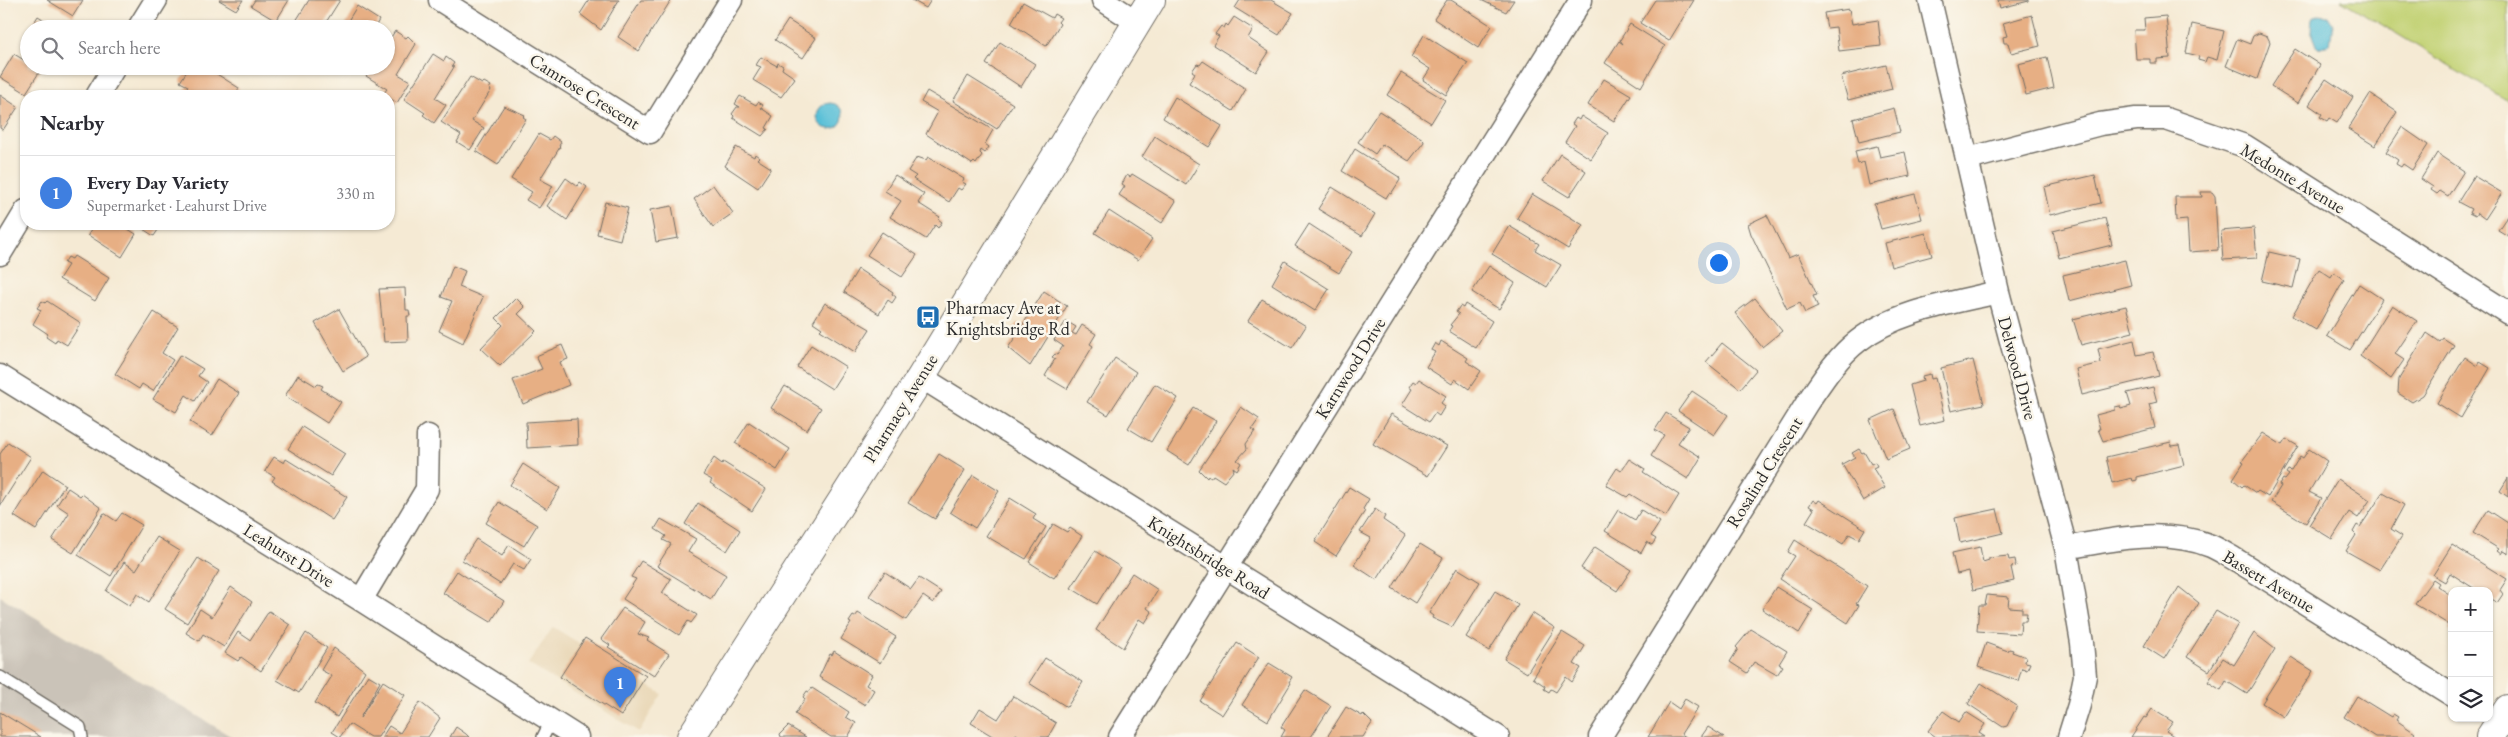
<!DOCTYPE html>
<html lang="en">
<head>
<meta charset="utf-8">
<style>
  :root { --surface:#fff; --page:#f2f2f3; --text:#2b2b33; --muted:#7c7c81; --line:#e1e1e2; --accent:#ea580c }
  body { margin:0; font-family:"EB Garamond",serif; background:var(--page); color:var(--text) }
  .controls { position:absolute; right:15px; bottom:15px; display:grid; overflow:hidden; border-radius:10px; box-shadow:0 1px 4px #0004 }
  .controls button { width:45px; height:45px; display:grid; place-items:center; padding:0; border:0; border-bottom:1px solid var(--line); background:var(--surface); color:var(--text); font:25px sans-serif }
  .you { position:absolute; left:1718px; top:262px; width:18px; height:18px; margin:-12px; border:4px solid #fff; border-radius:50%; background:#1a73e8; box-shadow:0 0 0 8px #1a73e833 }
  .badge { display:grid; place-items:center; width:32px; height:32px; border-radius:50%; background:var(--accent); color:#fff; font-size:16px; font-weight:700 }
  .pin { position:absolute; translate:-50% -41px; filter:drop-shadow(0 1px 2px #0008) }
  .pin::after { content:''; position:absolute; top:26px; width:18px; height:15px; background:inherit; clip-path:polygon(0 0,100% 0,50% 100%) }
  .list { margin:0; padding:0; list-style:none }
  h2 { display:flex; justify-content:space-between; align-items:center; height:65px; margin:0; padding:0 20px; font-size:21px }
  h2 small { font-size:16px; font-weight:400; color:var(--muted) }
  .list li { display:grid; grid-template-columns:32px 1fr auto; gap:15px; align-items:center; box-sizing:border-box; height:75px; padding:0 20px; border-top:1px solid var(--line) }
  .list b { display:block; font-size:19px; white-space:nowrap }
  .list p { margin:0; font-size:16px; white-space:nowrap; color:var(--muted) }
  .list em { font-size:16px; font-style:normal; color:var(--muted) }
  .icon { flex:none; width:28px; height:28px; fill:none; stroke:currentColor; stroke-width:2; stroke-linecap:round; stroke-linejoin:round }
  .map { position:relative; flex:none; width:2508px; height:737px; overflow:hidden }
  .search { position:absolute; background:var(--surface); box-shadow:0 1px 4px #0004; left:20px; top:20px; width:375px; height:55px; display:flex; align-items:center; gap:12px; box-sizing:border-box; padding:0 18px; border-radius:28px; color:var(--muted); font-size:19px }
  .panel { position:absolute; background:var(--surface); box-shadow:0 1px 4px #0004; left:20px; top:90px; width:375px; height:140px; border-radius:20px }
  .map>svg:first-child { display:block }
  .built { fill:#ead9ba }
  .industrial { fill:#cac3b8 }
  .green { fill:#c2d274; stroke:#767e50 }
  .water { fill:#59bfd7; stroke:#427581 }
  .building { fill:#e7af84 }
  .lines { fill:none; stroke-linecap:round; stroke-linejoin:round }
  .service-casing { stroke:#726e66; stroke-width:14 }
  .minor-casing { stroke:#726e66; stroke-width:25 }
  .tertiary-casing { stroke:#726e66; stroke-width:30 }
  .secondary-casing { stroke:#726e66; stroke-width:30 }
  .service { stroke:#fff; stroke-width:11 }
  .minor { stroke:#fff; stroke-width:22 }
  .tertiary { stroke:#fff; stroke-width:28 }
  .secondary { stroke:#fff; stroke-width:28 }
  .labels { text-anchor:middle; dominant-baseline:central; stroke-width:5; stroke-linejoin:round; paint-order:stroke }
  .street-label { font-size:18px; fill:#2b2b2b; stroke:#fbf7ec }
  .poi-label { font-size:18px; fill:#2b2b2b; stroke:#fbf7ec; text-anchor:start }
</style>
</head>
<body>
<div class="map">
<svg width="2508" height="737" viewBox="0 0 2508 737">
  <rect width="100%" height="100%" fill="#fbf7ec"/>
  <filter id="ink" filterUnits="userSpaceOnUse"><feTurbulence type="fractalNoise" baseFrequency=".02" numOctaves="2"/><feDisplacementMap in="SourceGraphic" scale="10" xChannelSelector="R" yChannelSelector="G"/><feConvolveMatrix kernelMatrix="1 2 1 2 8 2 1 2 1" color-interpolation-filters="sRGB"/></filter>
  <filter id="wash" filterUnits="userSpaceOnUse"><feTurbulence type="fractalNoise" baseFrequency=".0096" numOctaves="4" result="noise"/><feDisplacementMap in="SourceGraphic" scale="20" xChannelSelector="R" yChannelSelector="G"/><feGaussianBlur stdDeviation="1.12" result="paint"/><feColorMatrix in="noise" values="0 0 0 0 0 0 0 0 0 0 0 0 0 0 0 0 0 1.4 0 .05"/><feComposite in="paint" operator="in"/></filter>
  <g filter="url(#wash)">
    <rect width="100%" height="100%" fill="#f5ead4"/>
    <!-- built -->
    <path class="built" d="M553 627 662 694 639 732 528 664Z"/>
    <!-- industrial -->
    <path class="industrial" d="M0 596 232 737H0Z"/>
    <!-- green -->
    <path class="green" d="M2341 0H2508V101Z"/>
    <!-- water -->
    <path class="water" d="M2318 15 2328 16 2333 24 2330 44 2318 48 2311 30 2312 19Z
      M817 116a13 13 0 1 1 26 0a13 13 0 1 1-26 0Z"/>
    <g id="blocks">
      <!-- building -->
      <path class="building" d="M47 0H83L73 16Z
        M219 0H243L236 10Z
        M255 0H289L276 21 251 6Z
        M309 0H340L323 27 325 29H291Z
        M589 0H619L601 30 580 14Z
        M641 0H671L639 51 618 37Z
        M912 0H931L926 8Z
        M1240 0H1271L1293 13 1279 35 1235 8Z
        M1447 0H1451L1492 26 1478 48 1434 19Z
        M1481 0H1514L1506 12Z
        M1655 0H1694L1669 41 1640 23Z
        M1998 0H2029V1L2000 8Z
        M1023 2 1052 18 1054 14 1061 18 1058 22 1060 24 1046 46 1011 23Z
        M357 6 379 20 374 29H343Z
        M1849 9 1852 24 1878 20 1881 46 1839 51 1836 27 1827 28 1824 13Z
        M2032 15 2040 46 2011 53 2008 43H2004L2003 37 2007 36 2003 23Z
        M38 16 59 29H30Z
        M2166 16 2170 58 2157 59V63H2150V59H2136L2134 30H2145L2144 18Z
        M1234 17 1253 29 1248 38 1269 52 1256 72 1213 45 1219 36 1215 34 1221 26 1224 28 1226 24 1228 26Z
        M788 20 816 38 803 58 775 40Z
        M1630 24 1665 46 1641 87 1605 63 1619 41 1623 44 1620 40Z
        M2192 24 2224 31 2217 60 2207 57 2205 62 2198 60 2199 56 2186 53Z
        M395 31 406 38 408 36 416 44 398 74 410 81 397 103 383 94 387 89 366 76 373 66H386V45Z
        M2259 33 2267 36 2270 42 2257 79 2226 66 2237 39 2250 44 2253 36Z
        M1424 35 1468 63 1446 95 1423 80 1430 69 1411 57Z
        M1000 42 1035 64 1021 87 986 64Z
        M2295 49 2320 65 2298 103 2271 86Z
        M14 54 29 63V66L40 71 26 93 0 77Z
        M433 54 444 61 446 57 454 63 452 66 454 67 435 98 446 105 434 123 423 115 425 113 404 99Z
        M761 57 777 66 778 63 783 66 782 69 795 78 781 97 753 80 761 67 756 65Z
        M2047 57 2054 88 2026 95 2018 64Z
        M1203 61 1246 89 1233 111 1189 83 1195 73 1192 71 1197 64 1200 65Z
        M1886 65 1892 89 1848 100 1841 76Z
        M190 66H204L239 88 234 96H181L188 86 180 82Z
        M1401 73 1445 100 1431 123 1387 95Z
        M968 76 1013 104 997 129 953 101Z
        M470 77 482 84 484 82 491 86 489 89 491 90 472 121 484 128 470 150 457 142 461 135 441 122Z
        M1604 79 1631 95 1614 121 1588 105Z
        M2326 79 2353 97 2337 123 2329 118 2327 121 2320 117 2322 114 2309 105Z
        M927 91 993 130 985 144 989 147 985 153 981 150 980 153 982 155 976 164 974 162 972 164 926 134 938 112 921 102Z
        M2370 94 2397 112 2375 146 2348 129Z
        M0 95 18 107 3 130 0 128Z
        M740 96 756 105 758 102 763 105 761 108 773 116 766 128 768 129 762 136 733 118 734 116 732 114 737 107H740L735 104Z
        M1175 97 1222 126 1209 147 1163 118Z
        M504 106 525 115 523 117 526 119 498 165 476 151Z
        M1894 108 1900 132 1859 142 1853 119Z
        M1379 111 1423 139 1424 142 1409 161 1382 144 1375 154 1358 142Z
        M1581 116 1608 133 1591 159 1565 142 1575 126 1572 124 1576 118 1579 120Z
        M2402 127 2428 145 2412 170 2403 164 2401 167 2396 164 2398 160 2386 152Z
        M539 134 550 140 553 136 561 142 559 146 560 147 540 179 553 186 539 208 526 200 532 192 511 179Z
        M1155 136 1199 164 1186 185 1142 157Z
        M1877 146 1880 157 1905 152 1910 176 1869 185 1864 162 1858 164 1855 151Z
        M736 147 754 157 755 154 759 157 757 159 771 168 758 188 725 166Z
        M1355 149 1399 177 1400 180 1391 194 1389 193 1386 198 1342 171Z
        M2437 153 2464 171 2448 196 2440 191 2437 194 2431 190 2433 187 2421 179Z
        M1560 154 1586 171 1569 197 1543 181Z
        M917 157 926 160 928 157 964 179 962 182 966 184 961 190 958 188 949 202 913 179 916 176 908 171Z
        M1132 174 1176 201 1162 223 1119 195 1125 186 1122 184 1127 175 1130 177Z
        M895 175 924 194 918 203 940 217 938 219 942 222 938 228 935 225 926 239 890 217 901 201 885 191Z
        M2095 175 2101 203 2050 215 2044 187Z
        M2474 176 2502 193 2485 219 2477 213 2475 216 2469 213 2471 209 2458 202Z
        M566 178 577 186 580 182 587 187 567 220 547 206Z
        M713 185 733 213 713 227 694 199Z
        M1332 187 1375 214 1362 236 1318 209Z
        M2201 192H2212L2215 196 2218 250 2189 252 2187 220 2176 221 2175 197H2202Z
        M1532 194 1583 225 1568 249 1517 218Z
        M1915 194 1922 219 1881 229 1874 204Z
        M605 202 628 208 620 240 597 234Z
        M672 206 678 238 656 242 650 210Z
        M1109 211 1152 239 1138 260 1095 233Z
        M1767 215 1788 258 1798 254 1817 295 1813 296 1818 307 1805 313 1800 303 1787 309 1751 234 1748 224Z
        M2508 215V236L2498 230Z
        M2105 218 2112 245 2059 258 2053 231Z
        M95 224H120L136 234 122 257 88 235Z
        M135 224H162L154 236Z
        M1309 224 1352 252 1339 273 1295 246Z
        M1509 226 1539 244 1535 250 1561 265 1547 287 1492 254Z
        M2254 228 2257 258 2223 260 2221 231Z
        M882 232 917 255 902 277 867 255Z
        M1926 233 1932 256 1891 267 1885 243Z
        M2269 252 2300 259 2293 288 2262 281Z
        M74 256 109 278 95 301 59 279 68 265 64 263 68 257 72 259Z
        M2125 260 2131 285 2069 301 2063 275Z
        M1285 261 1329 289 1315 311 1272 284Z
        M453 266 465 271 459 287 483 297 463 343 439 331 452 301 441 297Z
        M1489 266 1515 283 1499 309 1472 292Z
        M858 269 893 292 892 294 896 297 892 303 888 300 879 314 844 292Z
        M2319 269 2331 277 2334 272 2344 279 2316 330 2292 316Z
        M2359 284 2382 299 2350 350 2327 336Z
        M405 288 406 310H409L410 316H407L408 341 384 342 379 289Z
        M1044 291 1067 306 1030 366 1008 348 1018 333 1013 330 1017 323 1022 326Z
        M516 298 525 307 518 314 536 331 500 366 481 348 503 325 496 318Z
        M1755 298 1782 331 1762 347 1735 313Z
        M1262 299 1306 326 1292 348 1248 321Z
        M42 301 45 303 47 301 81 323 67 345 57 339 55 343 46 337 48 334 33 324 41 310 37 308Z
        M825 303 870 329 855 352 820 330 822 328 813 322Z
        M1465 304 1492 321 1476 348 1449 331 1452 326 1450 325 1459 314 1456 312 1460 306 1463 308Z
        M2392 305 2417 321 2395 354 2404 360 2391 379 2360 356Z
        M2126 306 2133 332 2081 345 2073 319Z
        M339 309 366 357 343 371 315 323Z
        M154 312 178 327 162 353 173 360 153 391 142 384 139 389 115 374Z
        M1066 321 1076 327 1072 333 1076 335 1082 325 1096 334 1090 344 1093 346 1067 389 1045 376 1055 359 1052 357 1055 354 1057 355 1063 346 1054 340Z
        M2427 333 2440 342 2443 338 2454 345 2423 395 2412 402 2398 393 2399 379Z
        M2134 340 2137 355 2153 352 2159 376 2082 395 2076 369 2101 363 2098 349Z
        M1441 341 1468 358 1466 361 1481 371 1469 389 1455 379 1452 384 1426 367 1435 352 1431 350 1435 343 1439 346Z
        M1722 343 1756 370 1740 389 1706 362Z
        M562 345 568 359 560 362 569 385 523 404 513 380 542 369 536 356Z
        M811 345 846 367 832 389 797 367Z
        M180 355 203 369 198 376 207 382 195 401 186 395 176 412 153 399Z
        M2465 357 2478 366 2480 362 2490 368 2461 418 2437 403Z
        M1115 358 1136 372 1108 415 1087 402Z
        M1973 360 1984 404 1951 411 1941 368Z
        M1930 374 1931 379 1935 378 1945 420 1920 426 1910 385 1923 381 1922 376Z
        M298 375 316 386 318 384 323 386 321 389 341 402 327 423 285 396Z
        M217 379 239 393 212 436 190 422Z
        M1419 379 1446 396 1441 403 1445 406 1439 416 1435 413 1429 422 1402 405 1412 389 1409 387 1413 381 1416 383Z
        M1155 384 1178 398 1151 442 1128 428Z
        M785 386 821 408 807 430 771 408Z
        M2153 387 2157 402 2149 404 2155 428 2103 441 2098 429H2100L2096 415 2115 410V407L2120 406 2121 409 2131 406 2127 393Z
        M1692 391 1728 415 1714 435 1678 411Z
        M1241 407 1259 419 1252 429 1255 431 1246 444 1247 449 1237 460 1241 463 1237 470 1233 467 1234 470 1224 482 1213 475 1211 478 1208 476 1207 478 1199 470Z
        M1193 408 1216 421 1189 465 1167 451Z
        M1894 409 1910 449 1886 459 1870 420Z
        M1666 413 1689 427 1678 443 1701 457 1688 479 1651 456 1664 435 1655 430Z
        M1391 414 1447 446 1428 476 1373 444Z
        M577 419 578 445 527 448 526 422Z
        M749 422 790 449 777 470 735 443Z
        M302 427 345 454 331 476 288 449Z
        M2263 433 2282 445 2286 439 2298 446 2268 497 2258 491 2256 493 2244 485 2242 487 2233 479 2244 462 2242 461Z
        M8 442 31 457 0 506V454Z
        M2171 442 2172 446 2179 445 2184 465 2137 477V480L2133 481 2132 478 2112 483 2106 457Z
        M1859 449 1862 453 1864 452 1871 464 1875 462 1877 466 1873 468 1885 488 1863 501 1842 464 1855 457 1852 453Z
        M2309 449 2327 461 2309 492 2321 498 2306 523 2271 502 2281 486 2279 485 2283 479 2285 480 2289 475 2286 473 2288 470 2291 471 2300 456 2303 458Z
        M939 454 965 470 935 519 908 503Z
        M274 457 284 463 286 459 347 497 332 520 272 481 275 477 265 471Z
        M714 458 722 464 723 462 766 489 752 511 710 483 712 480 703 475Z
        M1629 459 1645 469 1643 472 1679 495 1666 516 1630 494 1627 497 1606 485 1617 468 1621 471Z
        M523 464 560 488 547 509 510 485Z
        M43 470 65 485 36 530 14 516Z
        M973 475 999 491 975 528 950 512Z
        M2508 478V497L2500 491Z
        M2338 479 2370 500 2358 518 2349 512 2332 539 2309 525Z
        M1349 487 1369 499 1363 509 1365 511 1336 556 1315 542Z
        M68 488 80 496 82 494 101 508 73 553 52 540 69 513 57 505Z
        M2383 493 2404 505 2391 529 2402 536 2380 570 2346 551 2356 535 2353 532 2357 525 2360 527Z
        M1010 498 1036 514 1033 519 1046 527 1026 559 986 536Z
        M1813 500 1817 503 1819 500 1865 529 1859 539 1849 534 1843 544 1806 522 1814 509 1809 506Z
        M499 502 537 525 524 546 486 523Z
        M698 503 740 530 727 551 685 524Z
        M1375 509 1385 516 1383 520 1405 535 1377 580 1354 565 1371 538 1360 532Z
        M1997 509 2003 533 1960 543 1955 518Z
        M1618 510 1635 520 1641 510 1660 522 1651 536 1656 539 1652 545 1647 542 1641 553 1605 531Z
        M2488 510 2508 523V554L2503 551 2501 554 2497 551 2499 549 2473 533Z
        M104 513 116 521 122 513 142 525 111 576 78 555Z
        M661 519 696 539 688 552 726 575 711 599 657 566 671 544 663 540 666 536 655 529Z
        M1053 524 1067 532 1070 528 1082 536 1054 578 1029 562Z
        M157 537 180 551 149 602 137 594 130 606 106 591 124 562 136 570Z
        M476 539 502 556 509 545 531 559 524 570 513 564 500 584 462 560Z
        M1795 540 1867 586 1856 604 1859 605 1848 623 1780 579 1795 556 1788 552Z
        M1420 544 1443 558 1415 603 1392 588Z
        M2452 545 2507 579 2500 590 2503 594 2497 603 2489 598V591H2473L2475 589 2450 573 2445 582 2433 575Z
        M1595 547 1631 570 1617 591 1581 568Z
        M1980 547 1983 562 1989 560V558L2008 556 2009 560 2015 559 2016 566 2011 567 2014 581 1973 590 1969 571 1957 574 1952 553Z
        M1095 551 1120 567 1097 604 1071 588Z
        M198 558 219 571 187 623 165 609Z
        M641 561 671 579 662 593 697 615 691 623 688 621 679 635 623 599 636 579 631 577Z
        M1457 568 1480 582 1452 627 1432 618 1433 616 1429 613Z
        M457 571 504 601 491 622 443 593Z
        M885 572 911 589 919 578 941 592 933 603 923 596 906 620 869 596Z
        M1132 573 1158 590 1147 608 1152 612 1145 623 1139 619 1123 648 1096 630Z
        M2433 579 2439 583 2437 586 2452 596V631L2449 629 2451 626 2415 604Z
        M231 587 252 602 224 647 203 634 199 641 186 633 200 609 212 617Z
        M1776 587 1813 610 1799 633 1762 609Z
        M2179 587 2199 603 2164 659 2144 646Z
        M1495 591 1518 605 1489 651 1466 637Z
        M1987 595 2009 597 2008 607 2022 608V613H2027L2026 621H2021L2020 634 1977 631 1979 605H1985Z
        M623 608 645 622 638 634 649 638 647 640 669 654 654 676 608 647 610 645 601 639Z
        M269 611 290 625 261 671 241 657 238 661 225 653 238 632 250 640Z
        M2216 611 2238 624 2209 671 2187 657Z
        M858 613 896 637 880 663 841 639 851 623 849 622 853 616 855 617Z
        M1532 613 1555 628 1527 673 1504 659Z
        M1751 629 1787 651 1779 664 1783 666 1777 675 1754 662 1747 673 1730 662 1738 649 1736 647Z
        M1562 632 1585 646 1574 664 1581 668 1572 682 1566 677 1556 692 1551 689 1549 692 1544 689 1545 686 1533 678Z
        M306 633 327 648 299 693 277 680Z
        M2254 633 2275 649 2247 694 2226 681 2221 690 2208 682 2223 658 2234 665Z
        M585 638 646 676 621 716 560 677Z
        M1237 643 1259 657 1222 715 1200 701Z
        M1986 643 2008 651 2009 649 2013 650 2012 652 2026 657 2025 662 2030 663 2027 670 2022 668 2018 681 1978 667Z
        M334 648 365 671 337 717 315 703 332 676 321 670Z
        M834 651 872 675 866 685 874 690 865 705 819 677 830 654 832 655Z
        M2291 657 2313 671 2284 717 2262 703Z
        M1045 658 1083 682 1067 707 1029 683Z
        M1269 663 1292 677 1289 682 1291 683 1268 721 1242 705Z
        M368 675 380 682 360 718 383 681 405 695 378 737H370L349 724 340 737 332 732Z
        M1981 683 2017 706 2007 726 2003 727 1968 704Z
        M812 688 849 712 846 717 856 723 848 737H831L795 714 805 699 803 697 807 691 809 692Z
        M1305 690 1331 706 1311 737H1281L1285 730 1281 727Z
        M1013 696 1056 723 1048 737H1021L1016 734 1014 737H994L971 723 980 708 998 719Z
        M2357 696 2391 717 2393 714 2398 717 2396 720 2415 733 2412 737H2375L2344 717Z
        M1685 699 1698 707 1681 734 1686 737H1648L1669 702 1679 709Z
        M420 702 440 718 428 737H382L389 726 400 733Z
        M1346 707 1362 716 1363 714 1372 723 1363 737H1327Z
        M2152 709 2173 722 2166 731 2175 737H2131L2144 717 2146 718Z
        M1943 711 1959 722 1966 712 1985 724 1979 733 1985 737H1936L1928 731Z
        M0 712 41 737H0Z
        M788 726 806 737H781L780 734Z
        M456 727 466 734 469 737H450Z
        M1708 727 1724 737H1701Z"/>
    </g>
  </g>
  <g filter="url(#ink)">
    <use href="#blocks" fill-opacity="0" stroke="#726e66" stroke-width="1"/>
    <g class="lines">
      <!-- service casing -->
      <g class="service-casing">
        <path id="service" d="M0 677 80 727 82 737
          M543 737 551 721"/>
      </g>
      <!-- minor casing -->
      <g class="minor-casing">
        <path id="minor" d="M440 0 650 132 731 0
          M1103 0 1137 22
          M1930 0 1998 292 2066 548 2082 643 2085 676 2079 705 2069 737
          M138 29 156 0
          M97 96 115 66
          M1968 159 2100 124 2136 119H2166L2245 146 2508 313
          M0 254 26 211
          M0 376 361 600 577 737
          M921 377 1498 737
          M2066 548C2113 539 2165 528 2211 546 2220 550 2229 556 2238 561L2452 695
          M361 600 427 489 428 436
          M1120 737 1581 0
          M1600 737 1807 403C1822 381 1837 357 1858 341 1896 311 1952 303 1998 292"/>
      </g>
      <!-- tertiary casing -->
      <g class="tertiary-casing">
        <path id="tertiary" d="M691 737 921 377 1151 0"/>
      </g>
      <!-- secondary casing -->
      <g class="secondary-casing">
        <path id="secondary" d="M2490 737 2508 709"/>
      </g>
      <!-- service -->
      <use href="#service" class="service"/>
      <!-- minor -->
      <use href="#minor" class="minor"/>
      <!-- tertiary -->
      <use href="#tertiary" class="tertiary"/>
      <!-- secondary -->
      <use href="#secondary" class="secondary"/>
    </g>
  </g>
  <!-- icons -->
  <defs>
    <g id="bus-square" transform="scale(1.25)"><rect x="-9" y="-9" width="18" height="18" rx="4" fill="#1f6fb2" stroke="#fbf7ec"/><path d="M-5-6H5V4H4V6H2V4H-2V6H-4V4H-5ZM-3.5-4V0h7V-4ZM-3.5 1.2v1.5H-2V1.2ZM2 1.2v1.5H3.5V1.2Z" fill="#fff"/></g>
  </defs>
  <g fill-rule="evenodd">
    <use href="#bus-square" x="928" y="317"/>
  </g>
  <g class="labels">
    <!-- street labels -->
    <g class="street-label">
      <text transform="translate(585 91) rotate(32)">Camrose Crescent</text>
      <text transform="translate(2293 178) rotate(31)">Medonte Avenue</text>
      <text transform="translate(1350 368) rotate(-58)">Karnwood Drive</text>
      <text transform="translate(2018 368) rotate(75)">Delwood Drive</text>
      <text transform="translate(900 408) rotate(-58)">Pharmacy Avenue</text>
      <text transform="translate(1764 472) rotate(-58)">Rosalind Crescent</text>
      <text transform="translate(289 555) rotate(32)">Leahurst Drive</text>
      <text transform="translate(1209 557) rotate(32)">Knightsbridge Road</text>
      <text transform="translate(2269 581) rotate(31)">Bassett Avenue</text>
    </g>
    <!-- poi labels -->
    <g class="poi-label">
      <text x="946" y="307">Pharmacy Ave at<tspan x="946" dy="21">Knightsbridge Rd</tspan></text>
    </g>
  </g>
</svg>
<div class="controls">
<button>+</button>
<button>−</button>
<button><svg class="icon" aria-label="layers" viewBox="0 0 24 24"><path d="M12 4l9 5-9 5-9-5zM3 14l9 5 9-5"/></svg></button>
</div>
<div class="you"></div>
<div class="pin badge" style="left:620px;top:708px;background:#3f7fe0">1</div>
<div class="search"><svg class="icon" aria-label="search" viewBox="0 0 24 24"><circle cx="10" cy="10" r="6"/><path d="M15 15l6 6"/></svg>Search here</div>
<section class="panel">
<h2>Nearby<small></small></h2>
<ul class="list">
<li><span class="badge" style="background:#3f7fe0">1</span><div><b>Every Day Variety</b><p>Supermarket · Leahurst Drive</p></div><em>330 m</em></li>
</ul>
</section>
</div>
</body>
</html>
